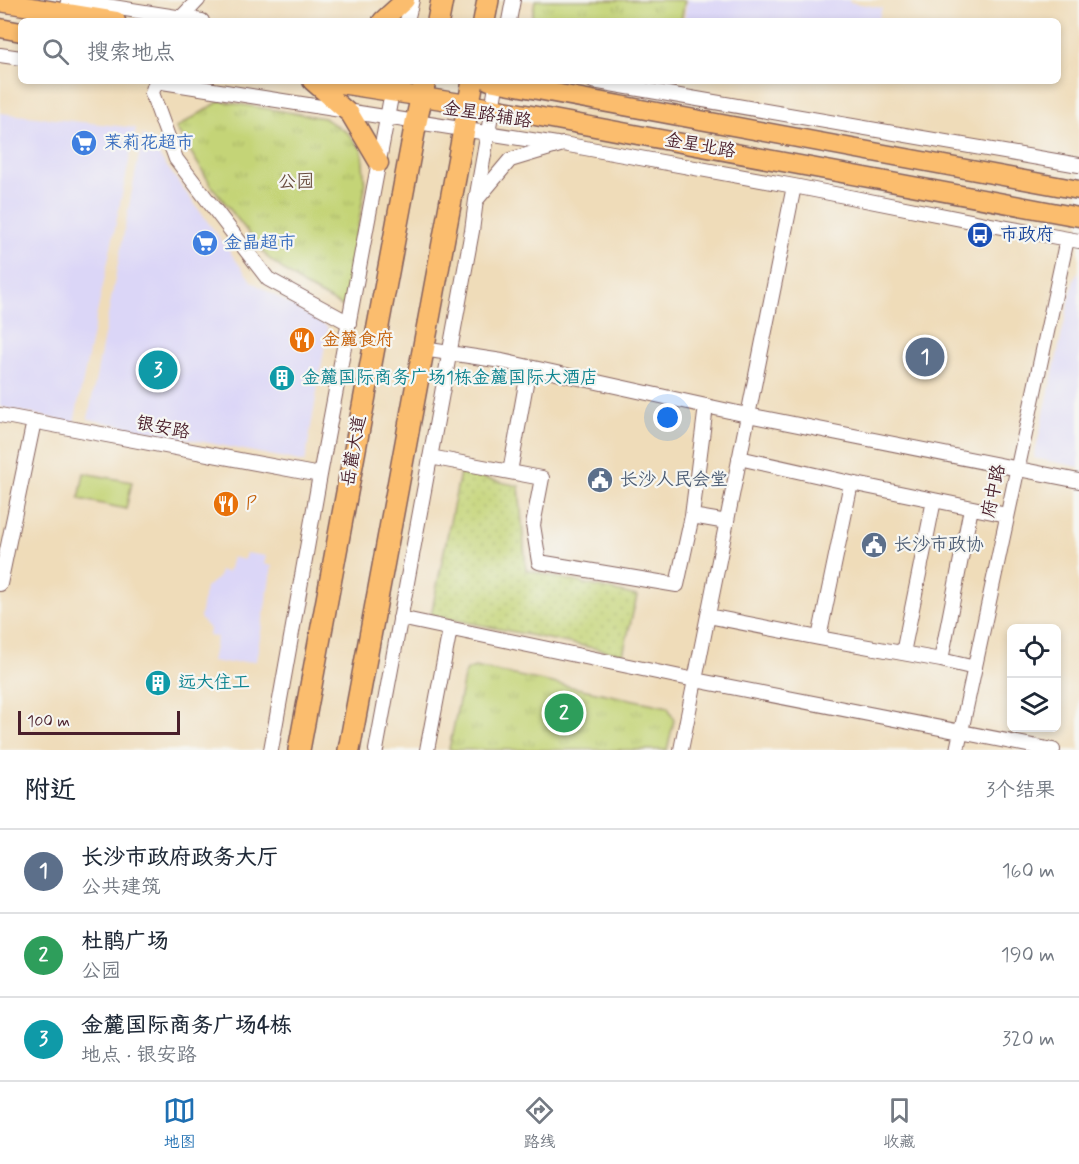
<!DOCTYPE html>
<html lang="zh">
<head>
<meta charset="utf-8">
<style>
  :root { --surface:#fff; --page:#f2f2f3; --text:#1f2937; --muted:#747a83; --line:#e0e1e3; --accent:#1f6fb2 }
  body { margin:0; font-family:Mynerve,"LXGW WenKai TC",sans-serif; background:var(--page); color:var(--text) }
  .controls { position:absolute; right:18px; bottom:18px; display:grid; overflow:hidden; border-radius:9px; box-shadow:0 3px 9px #0003 }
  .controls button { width:54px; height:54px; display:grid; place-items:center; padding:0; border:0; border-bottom:2px solid var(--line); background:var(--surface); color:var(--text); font:30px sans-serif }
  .scale { position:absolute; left:18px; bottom:15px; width:162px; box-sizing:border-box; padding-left:6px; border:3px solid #4a1f2b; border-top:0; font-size:16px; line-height:21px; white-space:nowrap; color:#4a1f2b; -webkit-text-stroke:4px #f6f6f2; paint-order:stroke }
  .you { position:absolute; left:668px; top:418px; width:21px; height:21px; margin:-15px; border:4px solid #fff; border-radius:50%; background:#1a73e8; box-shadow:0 0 0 9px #1a73e833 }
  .badge { display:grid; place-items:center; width:39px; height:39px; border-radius:50%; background:var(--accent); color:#fff; font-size:20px; font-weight:700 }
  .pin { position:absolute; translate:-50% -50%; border:3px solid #fff; box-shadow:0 2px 6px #0006 }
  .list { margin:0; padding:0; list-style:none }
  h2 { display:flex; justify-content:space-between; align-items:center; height:78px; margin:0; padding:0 24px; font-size:26px }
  h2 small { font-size:20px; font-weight:400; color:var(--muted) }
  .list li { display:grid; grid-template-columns:39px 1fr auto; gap:18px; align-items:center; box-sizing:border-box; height:84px; padding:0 24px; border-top:2px solid var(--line) }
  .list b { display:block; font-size:22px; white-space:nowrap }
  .list p { margin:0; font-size:20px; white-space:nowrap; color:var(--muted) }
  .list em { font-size:20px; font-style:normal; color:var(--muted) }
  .icon { flex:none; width:33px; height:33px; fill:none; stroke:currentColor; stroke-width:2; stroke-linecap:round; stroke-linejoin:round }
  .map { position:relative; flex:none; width:1079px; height:750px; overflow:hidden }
  .search { position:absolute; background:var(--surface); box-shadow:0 3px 9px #0003; left:18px; right:18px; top:18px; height:66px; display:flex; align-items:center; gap:15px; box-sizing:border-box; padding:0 21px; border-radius:9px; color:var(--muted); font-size:22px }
  .sheet { height:330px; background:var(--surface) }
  nav { display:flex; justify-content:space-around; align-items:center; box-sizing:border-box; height:84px; border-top:2px solid var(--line); background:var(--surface); font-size:16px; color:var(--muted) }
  nav a { display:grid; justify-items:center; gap:3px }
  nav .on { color:var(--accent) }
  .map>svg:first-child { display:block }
  .built { fill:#dbd6f7 }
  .grass { fill:url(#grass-dots); stroke:#877a51; stroke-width:1.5 }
  .park { fill:url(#park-tufts); stroke:#877a51; stroke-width:1.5 }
  .garden { fill:#c4d477; stroke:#877a51; stroke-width:1.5 }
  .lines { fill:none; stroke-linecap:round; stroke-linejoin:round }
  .minor-casing { stroke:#84615d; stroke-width:16 }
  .major-casing { stroke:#84615d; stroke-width:21 }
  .highway-casing { stroke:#84615d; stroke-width:24 }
  .minor { stroke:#fff; stroke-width:14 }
  .major { stroke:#fbbd6e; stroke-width:18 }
  .highway { stroke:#fbbd6e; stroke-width:21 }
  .labels { text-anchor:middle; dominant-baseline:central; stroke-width:4.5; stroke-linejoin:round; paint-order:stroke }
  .street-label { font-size:18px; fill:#4a1f2b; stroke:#f6f6f2 }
  .shop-label { font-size:18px; fill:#366cbe; stroke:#f6f6f2; text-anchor:start }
  .park-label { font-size:18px; fill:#684c3e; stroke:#f6f6f2 }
  .transit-label { font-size:18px; fill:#164399; stroke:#f6f6f2; text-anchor:start }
  .food-label { font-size:18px; fill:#c56008; stroke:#f6f6f2; text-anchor:start }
  .culture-label { font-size:18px; fill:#0d838f; stroke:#f6f6f2; text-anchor:start }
  .service-label { font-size:18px; fill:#4e5e75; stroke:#f6f6f2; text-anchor:start }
</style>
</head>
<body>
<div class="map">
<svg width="1079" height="750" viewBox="0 0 1079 750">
  <defs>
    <pattern id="grass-dots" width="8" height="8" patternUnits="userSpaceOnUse" patternTransform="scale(1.5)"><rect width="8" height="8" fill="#c4d477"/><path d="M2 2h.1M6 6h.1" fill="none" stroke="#aab667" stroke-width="1.8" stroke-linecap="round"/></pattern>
    <pattern id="park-tufts" width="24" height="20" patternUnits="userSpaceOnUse" patternTransform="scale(1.5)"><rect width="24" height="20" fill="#c4d477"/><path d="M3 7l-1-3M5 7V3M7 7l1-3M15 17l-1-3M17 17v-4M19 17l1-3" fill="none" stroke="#aab667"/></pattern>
  </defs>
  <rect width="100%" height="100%" fill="#f6f6f2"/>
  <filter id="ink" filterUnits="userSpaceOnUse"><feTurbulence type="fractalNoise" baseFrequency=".0167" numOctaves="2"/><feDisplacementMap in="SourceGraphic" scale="12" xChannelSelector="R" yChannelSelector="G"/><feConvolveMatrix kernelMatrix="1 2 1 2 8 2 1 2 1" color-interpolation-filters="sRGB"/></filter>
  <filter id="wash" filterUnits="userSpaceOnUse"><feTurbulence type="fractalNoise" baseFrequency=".008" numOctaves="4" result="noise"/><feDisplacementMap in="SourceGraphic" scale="24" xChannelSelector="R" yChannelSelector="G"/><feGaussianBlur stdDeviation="1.35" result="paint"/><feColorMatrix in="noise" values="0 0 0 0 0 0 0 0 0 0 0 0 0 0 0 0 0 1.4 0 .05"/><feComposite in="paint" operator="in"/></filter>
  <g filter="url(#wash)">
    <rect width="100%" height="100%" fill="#efdcb9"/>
    <!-- built -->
    <path class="built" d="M687 0H849V2L882 8 878 21H684Z
      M0 113 136 128 74 423 0 407Z
      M143 134 252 282 328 327 305 462 88 419Z
      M1079 271V467L1034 458 1074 280Z
      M246 553 266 556 264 564 272 566 256 661 225 663 212 661 217 637 208 636 209 629 200 618 205 588 218 578 220 571 228 572 232 557 244 560Z"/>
    <!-- grass -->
    <path class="grass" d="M460 473 519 486 526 570 637 596 623 654 431 615Z"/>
    <!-- park -->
    <path class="park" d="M535 0H685L681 21H534L532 19Z
      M220 101 324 118 348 133 362 150 365 188 344 307 306 287 268 258 211 185 176 128Z
      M475 667 668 707 674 720 667 750H455L449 749 464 677 467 670Z"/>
    <!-- garden -->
    <path class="garden" d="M84 473 132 482 126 509 79 499Z"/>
  </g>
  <g filter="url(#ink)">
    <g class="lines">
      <!-- minor casing -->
      <g class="minor-casing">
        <path id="minor" d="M68 0 202 21
          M178 21 198 0
          M407 21 412 0
          M509 21 513 0
          M0 55 21 58
          M156 81 557 144
          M156 81 152 93 176 159 268 279 349 323
          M593 81 1079 165
          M478 198 510 160 563 144 794 186 991 225 1079 241
          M423 349 502 361 738 413 1079 481
          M0 415 320 475
          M430 457 542 478 533 525 539 562 677 585 692 516 706 406
          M739 458 851 483 1007 515
          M510 472 529 367
          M692 516 727 522
          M0 584 34 421
          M708 616 819 638 941 660 975 668
          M400 618 695 680 1053 750
          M819 638 851 483
          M903 653 934 500
          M941 660 971 508
          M271 750 320 475 394 81
          M376 750 472 231 476 200 497 81
          M427 750 450 629
          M681 750 794 186
          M957 750 1067 239"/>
      </g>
      <!-- major casing -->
      <g class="major-casing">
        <path id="major" d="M0 2 116 21
          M382 21 405 0
          M0 28 21 32
          M312 81 350 114 379 163
          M321 81 493 108 1079 217
          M489 81 1079 190"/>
      </g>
      <!-- highway casing -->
      <g class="highway-casing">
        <path id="highway" d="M438 21 442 0
          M484 21 488 0
          M299 750 416 122 425 81
          M349 750 473 81"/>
      </g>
      <!-- minor -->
      <use href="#minor" class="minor"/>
      <!-- major -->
      <use href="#major" class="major"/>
      <!-- highway -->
      <use href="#highway" class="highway"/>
    </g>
  </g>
  <!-- icons -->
  <defs>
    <g id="supermarket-disc" transform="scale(1.35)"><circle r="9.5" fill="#3f7fe0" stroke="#f6f6f2"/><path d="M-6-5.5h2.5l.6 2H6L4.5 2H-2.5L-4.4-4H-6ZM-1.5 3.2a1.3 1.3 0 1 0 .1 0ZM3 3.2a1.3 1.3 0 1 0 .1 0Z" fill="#fff"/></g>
    <g id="bus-disc" transform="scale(1.35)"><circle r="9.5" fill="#1a4fb4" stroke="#f6f6f2"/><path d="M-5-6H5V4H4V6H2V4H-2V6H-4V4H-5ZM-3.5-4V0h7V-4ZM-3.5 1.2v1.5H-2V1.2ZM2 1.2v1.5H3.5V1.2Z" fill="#fff"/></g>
    <g id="restaurant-disc" transform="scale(1.35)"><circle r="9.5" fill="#e8710a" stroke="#f6f6f2"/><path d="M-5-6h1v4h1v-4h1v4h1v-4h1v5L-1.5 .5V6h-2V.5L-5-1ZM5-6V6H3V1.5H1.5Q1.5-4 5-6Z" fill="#fff"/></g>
    <g id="building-disc" transform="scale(1.35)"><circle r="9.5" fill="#0f9aa8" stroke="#f6f6f2"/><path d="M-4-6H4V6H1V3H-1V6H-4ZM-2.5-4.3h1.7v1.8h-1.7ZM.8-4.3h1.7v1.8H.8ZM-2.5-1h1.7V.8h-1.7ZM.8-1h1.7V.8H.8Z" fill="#fff"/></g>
    <g id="civic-disc" transform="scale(1.35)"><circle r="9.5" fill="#5c6f8a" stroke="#f6f6f2"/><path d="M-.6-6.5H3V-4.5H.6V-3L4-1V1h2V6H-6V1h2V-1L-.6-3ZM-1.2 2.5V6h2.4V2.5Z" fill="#fff"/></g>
  </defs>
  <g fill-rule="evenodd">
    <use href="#supermarket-disc" x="84" y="143"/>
    <use href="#bus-disc" x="980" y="235"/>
    <use href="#supermarket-disc" x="205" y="243"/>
    <use href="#restaurant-disc" x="302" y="340"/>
    <use href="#building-disc" x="282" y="378"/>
    <use href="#civic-disc" x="600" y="480"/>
    <use href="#restaurant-disc" x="226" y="504"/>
    <use href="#civic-disc" x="874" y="545"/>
    <use href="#building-disc" x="158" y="683"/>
  </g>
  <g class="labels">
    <!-- street labels -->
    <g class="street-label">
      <text transform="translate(487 115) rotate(9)">金星路辅路</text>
      <text transform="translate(700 146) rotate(10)">金星北路</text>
      <text transform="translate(163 428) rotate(11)">银安路</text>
      <text transform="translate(354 451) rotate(-80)">岳麓大道</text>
      <text transform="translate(994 491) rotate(-78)">府中路</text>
    </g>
    <!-- shop labels -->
    <g class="shop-label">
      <text x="104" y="143">茉莉花超市</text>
      <text x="224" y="243">金晶超市</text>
    </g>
    <!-- park labels -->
    <g class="park-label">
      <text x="296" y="182">公园</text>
    </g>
    <!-- transit labels -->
    <g class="transit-label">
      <text x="1000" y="235">市政府</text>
    </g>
    <!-- food labels -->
    <g class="food-label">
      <text x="322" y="340">金麓食府</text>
      <text x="246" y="504">P</text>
    </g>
    <!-- culture labels -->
    <g class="culture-label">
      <text x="302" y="378">金麓国际商务广场1栋金麓国际大酒店</text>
      <text x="178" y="683">远大住工</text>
    </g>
    <!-- service labels -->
    <g class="service-label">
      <text x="620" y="480">长沙人民会堂</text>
      <text x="894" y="545">长沙市政协</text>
    </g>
  </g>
</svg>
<div class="controls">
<button><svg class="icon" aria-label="locate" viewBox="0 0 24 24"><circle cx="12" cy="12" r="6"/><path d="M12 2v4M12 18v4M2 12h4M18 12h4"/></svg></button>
<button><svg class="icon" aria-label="layers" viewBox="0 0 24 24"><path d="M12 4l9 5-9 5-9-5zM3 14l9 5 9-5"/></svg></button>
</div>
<div class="scale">100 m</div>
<div class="you"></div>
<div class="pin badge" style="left:925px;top:357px;background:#5c6f8a">1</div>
<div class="pin badge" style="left:564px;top:713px;background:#2e9e5b">2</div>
<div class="pin badge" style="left:158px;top:370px;background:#0f9aa8">3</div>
<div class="search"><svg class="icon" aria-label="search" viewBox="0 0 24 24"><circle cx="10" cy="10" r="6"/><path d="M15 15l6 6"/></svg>搜索地点</div>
</div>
<section class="sheet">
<h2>附近<small>3个结果</small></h2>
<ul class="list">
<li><span class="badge" style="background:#5c6f8a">1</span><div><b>长沙市政府政务大厅</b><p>公共建筑</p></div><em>160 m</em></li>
<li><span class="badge" style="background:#2e9e5b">2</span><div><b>杜鹃广场</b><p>公园</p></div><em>190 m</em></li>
<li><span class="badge" style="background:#0f9aa8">3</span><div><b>金麓国际商务广场4栋</b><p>地点 · 银安路</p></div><em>320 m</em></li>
</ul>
</section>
<nav>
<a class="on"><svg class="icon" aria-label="map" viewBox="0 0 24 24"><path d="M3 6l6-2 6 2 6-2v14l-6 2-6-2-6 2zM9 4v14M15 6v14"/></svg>地图</a>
<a><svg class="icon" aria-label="directions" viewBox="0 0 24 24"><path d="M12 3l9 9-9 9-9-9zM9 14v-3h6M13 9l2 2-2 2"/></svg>路线</a>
<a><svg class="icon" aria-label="saved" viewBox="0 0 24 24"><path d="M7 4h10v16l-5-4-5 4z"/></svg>收藏</a>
</nav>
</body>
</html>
